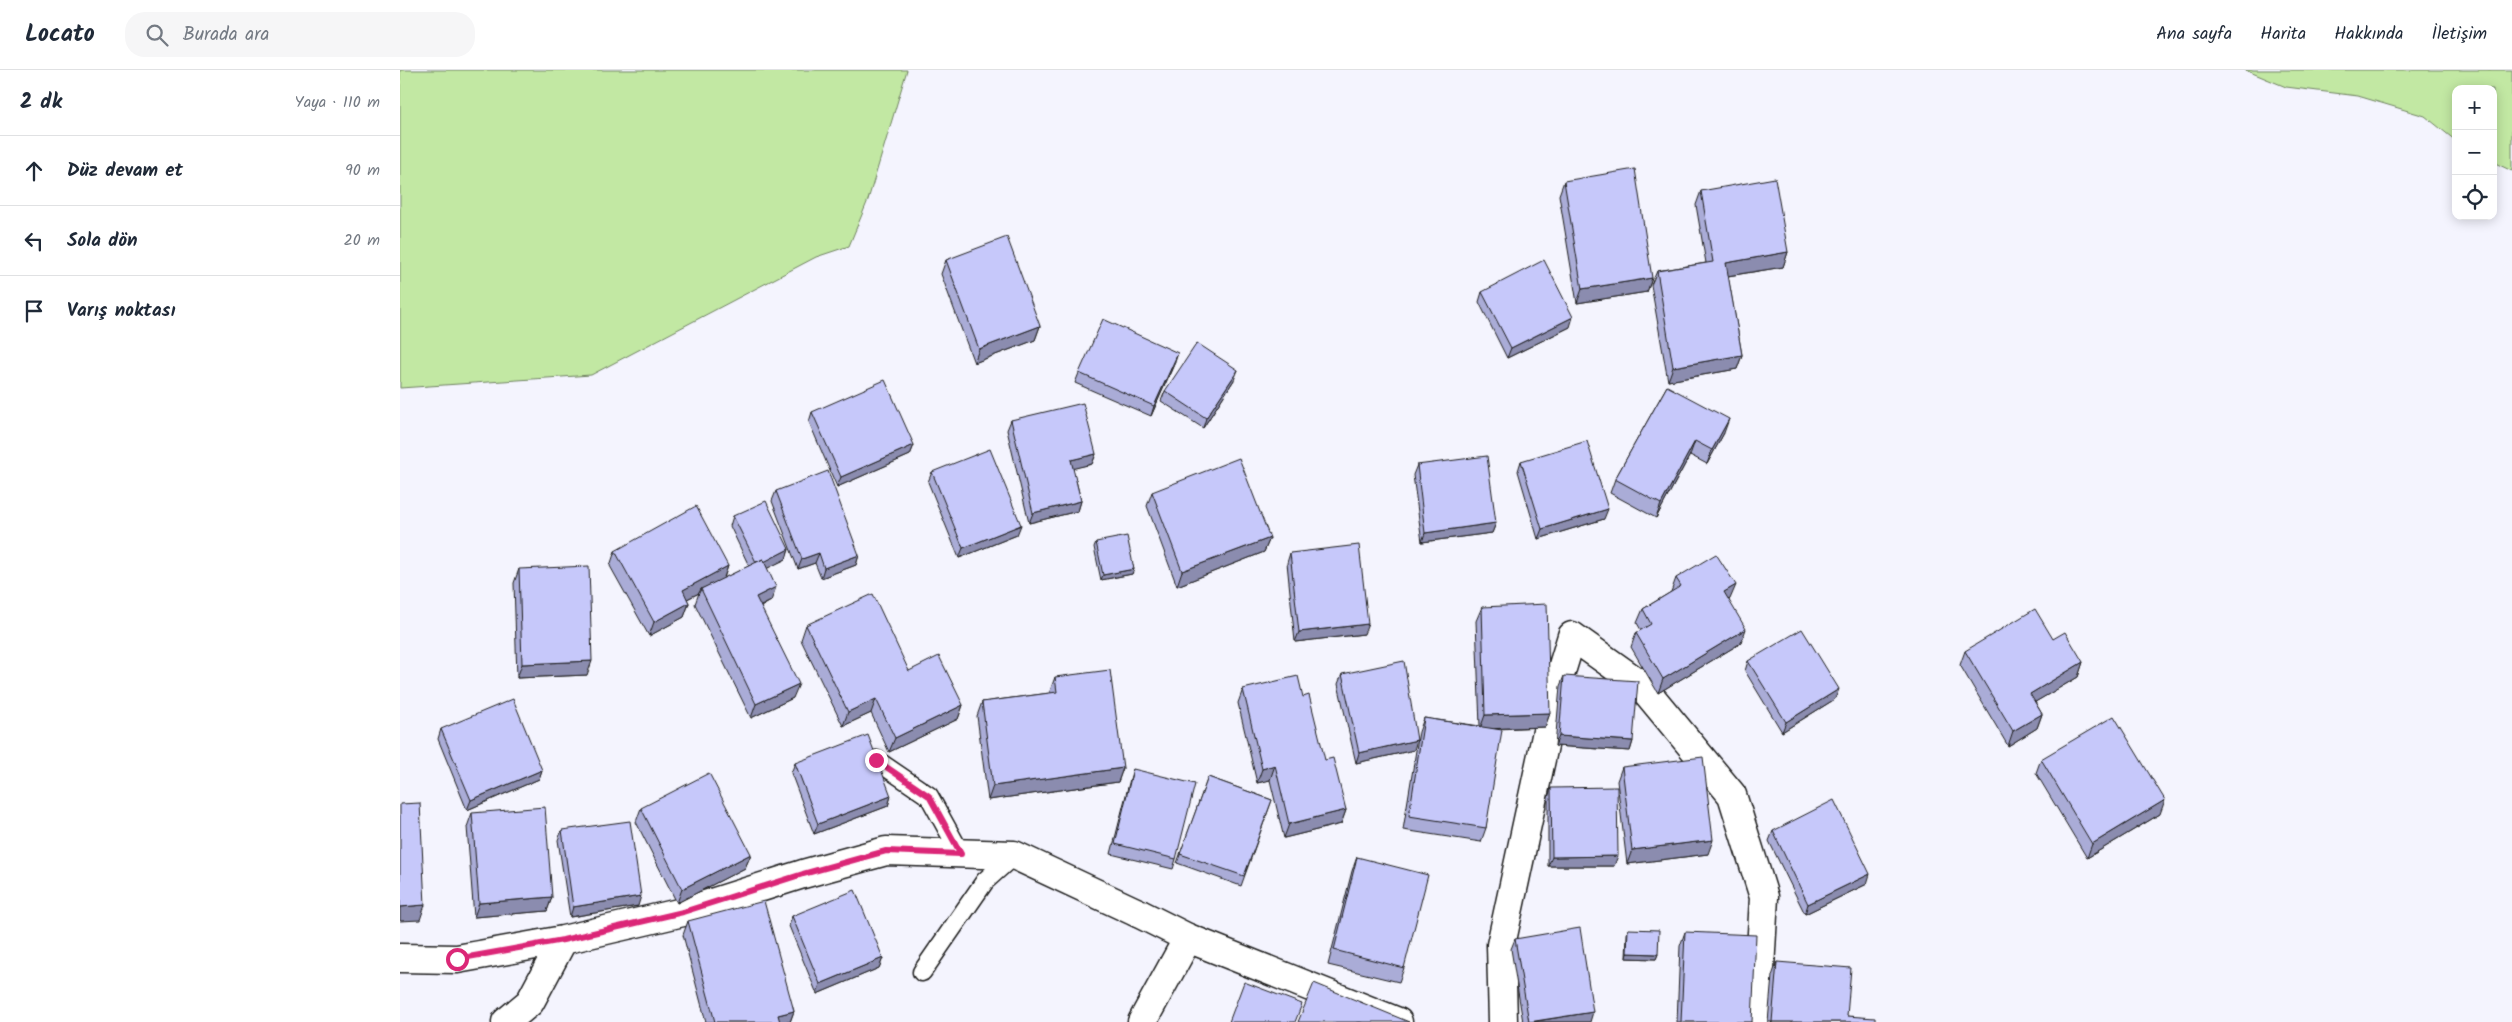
<!DOCTYPE html>
<html lang="tr">
<head>
<meta charset="utf-8">
<style>
  :root { --surface:#fff; --page:#f6f6f7; --text:#1f2937; --muted:#747a83; --line:#e0e1e3 }
  body { margin:0; font-family:Kalam,sans-serif; background:var(--page); color:var(--text) }
  .controls { position:absolute; right:15px; top:15px; display:grid; overflow:hidden; border-radius:10px; box-shadow:0 2px 12px #0003 }
  .controls button { width:45px; height:45px; display:grid; place-items:center; padding:0; border:0; border-bottom:1px solid var(--line); background:var(--surface); color:var(--text); font:25px sans-serif }
  .stop { position:absolute; width:15px; height:15px; margin:-11px; border:4px solid #db2777; border-radius:50%; background:#fff }
  .stop.end { background:#db2777; border-color:#fff; box-shadow:0 1px 5px #0008 }
  .list { margin:0; padding:0; list-style:none }
  h2 { display:flex; justify-content:space-between; align-items:center; height:65px; margin:0; padding:0 20px; font-size:21px }
  h2 small { font-size:16px; font-weight:400; color:var(--muted) }
  .list li { display:grid; grid-template-columns:32px 1fr auto; gap:15px; align-items:center; box-sizing:border-box; height:70px; padding:0 20px; border-top:1px solid var(--line) }
  .list b { display:block; font-size:19px; white-space:nowrap }
  .list em { font-size:16px; font-style:normal; color:var(--muted) }
  .icon { flex:none; width:28px; height:28px; fill:none; stroke:currentColor; stroke-width:2; stroke-linecap:round; stroke-linejoin:round }
  .map { position:relative; flex:none; width:2112px; height:952px; overflow:hidden }
  header { display:flex; align-items:center; gap:30px; box-sizing:border-box; height:70px; padding:0 25px; background:var(--surface); border-bottom:1px solid var(--line) }
  header strong { font-size:24px }
  nav { display:flex; gap:28px; margin-inline-start:auto; font-size:18px }
  .search { width:350px; height:45px; background:var(--page); display:flex; align-items:center; gap:12px; box-sizing:border-box; padding:0 18px; border-radius:20px; color:var(--muted); font-size:19px }
  main { display:flex }
  aside { flex:1; background:var(--surface) }
  .map>svg:first-child { display:block }
  .green { fill:#c2e8a3; stroke:#6f8260 }
  .lines { fill:none; stroke-linecap:round; stroke-linejoin:round }
  .service-casing { stroke:#1c1c1c; stroke-width:21 }
  .minor-casing { stroke:#1c1c1c; stroke-width:31 }
  .tertiary-casing { stroke:#1c1c1c; stroke-width:31 }
  .service { stroke:#fff; stroke-width:18 }
  .minor { stroke:#fff; stroke-width:28 }
  .tertiary { stroke:#fff; stroke-width:28 }
  .wall { fill:#aaacd7; stroke:#1c1c1c }
  .shaded-wall { fill:#8b8caf; stroke:#1c1c1c }
  .building { fill:#c6c8fa; stroke:#1c1c1c }
  .route { stroke:#db2777; stroke-width:6 }
</style>
</head>
<body>
<header>
<strong>Locato</strong>
<div class="search"><svg class="icon" aria-label="search" viewBox="0 0 24 24"><circle cx="10" cy="10" r="6"/><path d="M15 15l6 6"/></svg>Burada ara</div>
<nav><a>Ana sayfa</a><a>Harita</a><a>Hakkında</a><a>İletişim</a></nav>
</header>
<main>
<aside>
<h2>2 dk<small>Yaya · 110 m</small></h2>
<ul class="list">
<li><svg class="icon" aria-label="ahead" viewBox="0 0 24 24"><path d="M12 20V5M6 11l6-6 6 6"/></svg><div><b>Düz devam et</b></div><em>90 m</em></li>
<li><svg class="icon" aria-label="left" viewBox="0 0 24 24"><path d="M17 20v-9H6M10 6l-5 5 5 5"/></svg><div><b>Sola dön</b></div><em>20 m</em></li>
<li><svg class="icon" aria-label="arrive" viewBox="0 0 24 24"><path d="M6 21V4h12l-3 4 3 4H6"/></svg><div><b>Varış noktası</b></div></li>
</ul>
</aside>
<div class="map">
<svg width="2112" height="952" viewBox="0 0 2112 952">
  <rect width="100%" height="100%" fill="#f4f4fe"/>
  <filter id="ink" filterUnits="userSpaceOnUse"><feTurbulence type="fractalNoise" baseFrequency=".02" numOctaves="2"/><feDisplacementMap in="SourceGraphic" scale="10" xChannelSelector="R" yChannelSelector="G"/><feConvolveMatrix kernelMatrix="1 2 1 2 8 2 1 2 1" color-interpolation-filters="sRGB"/></filter>
  <g filter="url(#ink)">
    <!-- green -->
    <path class="green" d="M0 0H507L468 130 449 176 416 187 191 305 0 318Z
      M1845 0H2112V101L2093 92V19H2056V71L2025 46 1958 26 1886 17Z"/>
    <g class="lines">
      <!-- service casing -->
      <g class="service-casing">
        <path id="service" d="M476 690 529 726 561 784
          M522 902 585 811 614 785"/>
      </g>
      <!-- minor casing -->
      <g class="minor-casing">
        <path id="minor" d="M0 888 57 889 163 870
          M106 952 130 932 163 870 283 842 403 804 486 781 614 785 738 843
          M742 952 788 868
          M1103 952 1101 875 1157 615 1172 566 1241 615 1332 725 1364 827 1357 952"/>
      </g>
      <!-- tertiary casing -->
      <g class="tertiary-casing">
        <path id="tertiary" d="M738 843 788 868 998 952"/>
      </g>
      <!-- service -->
      <use href="#service" class="service"/>
      <!-- minor -->
      <use href="#minor" class="minor"/>
      <!-- tertiary -->
      <use href="#tertiary" class="tertiary"/>
    </g>
    <!-- wall -->
    <path class="wall" d="M1164 111 1252 208 1247 222 1177 233 1159 125Z
      M1301 121 1388 182 1383 197 1328 206 1342 285 1337 299 1268 311 1251 215 1257 201 1306 193 1296 135Z
      M546 190 640 256 635 270 574 293 541 204Z
      M1082 222 1170 257 1107 288 1079 232Z
      M775 292 751 346 675 313 679 303Z
      M834 310 803 358 761 331 765 321Z
      M1267 316 1324 363 1307 394 1290 385 1256 448 1210 423 1215 409Z
      M412 342 514 375 510 385 437 417 409 352Z
      M611 350 696 384 692 394 673 398 681 431 678 441 629 453 607 360Z
      M1121 391 1204 449 1138 469 1118 401Z
      M1017 395 1096 453 1092 463 1022 472 1013 405Z
      M532 402 617 465 559 488 528 412Z
      M376 421 459 485 456 495 421 508 415 493 398 499 372 431Z
      M752 422 870 468 864 482 777 516 747 436Z
      M333 446 389 479 386 489 367 498 371 531 361 537 393 628 351 648 295 534 299 523 287 529 289 533 284 547 249 566 210 496 215 481 328 496 324 508 349 496 330 456Z
      M696 472 734 499 732 504 701 510 694 477Z
      M890 483 964 564 895 572 887 493Z
      M119 499 187 605 117 608 114 513Z
      M1276 508 1330 529 1329 530 1341 573 1258 623 1231 577 1236 563 1241 560 1237 553 1243 539 1271 522Z
      M1082 537 1150 643 1145 657 1096 659 1086 758 1081 772 1003 760 1019 662 1024 648 1080 656 1076 551Z
      M406 555 509 601 563 635 558 649 489 682 471 643 443 656 401 570Z
      M1653 569 1683 592 1678 607 1635 632 1642 644 1637 658 1608 676 1560 595 1565 581Z
      M1348 591 1435 629 1382 662 1345 601Z
      M942 604 1014 680 956 693 938 614Z
      M1164 606 1233 671 1230 681 1155 676 1160 616Z
      M655 607 723 698 718 712 588 730 577 646 582 632 650 623V621Z
      M843 619 925 690 946 740 941 754 884 768 870 710 857 713 838 633Z
      M41 659 142 700 139 709 67 740 38 669Z
      M1641 689 1760 744 1687 788 1636 703Z
      M395 693 491 726 488 736 414 764 391 703Z
      M1222 697 1308 784 1227 794 1217 711Z
      M733 699 776 789 773 799 711 784 730 709Z
      M808 707 872 730 841 816 777 793Z
      M1151 718 1214 796H1148V728Z
      M241 738 351 784 345 798 277 833 236 752Z
      M72 743 152 827 147 841 74 847 67 757Z
      M162 760 238 836 170 847 158 770Z
      M1373 761 1467 814 1405 844 1369 771Z
      M957 787 1004 898 999 912 928 895 952 801Z
      M392 846 483 888 479 898 417 924 389 856Z
      M288 851 394 941 390 952H306L283 865Z
      M1228 859 1258 884 1256 889 1226 888 1227 864Z
      M1285 862 1352 952H1277L1280 876Z
      M1115 869 1190 952H1123L1111 879Z
      M1377 892 1447 946 1475 952H1368L1372 906Z"/>
    <!-- shaded-wall -->
    <path class="shaded-wall" d="M1388 182 1383 197 1321 207 1326 193Z
      M1252 208 1247 222 1177 233 1182 219Z
      M1173 247 1170 257 1107 288 1111 278Z
      M640 256 635 270 574 293 579 279Z
      M778 283 775 292 751 346 754 336Z
      M1342 285 1337 299 1268 311 1273 297Z
      M838 300 834 310 803 358 806 348Z
      M1329 349 1324 363 1307 394 1312 380Z
      M1295 371 1290 385 1256 448 1261 434Z
      M514 375 510 385 437 417 441 407Z
      M696 384 692 394 667 400 671 390Z
      M681 431 678 441 629 453 633 443Z
      M1208 439 1204 449 1138 469 1142 459Z
      M1096 453 1092 463 1022 472 1025 463Z
      M621 455 617 465 559 488 563 478Z
      M870 468 864 482 777 516 782 501Z
      M389 479 386 489 354 505 357 495Z
      M419 483 415 493 398 499 402 489Z
      M459 485 456 495 421 508 424 498Z
      M328 496 323 510 301 519 299 523 277 534 283 520Z
      M734 499 732 504 701 510 703 505Z
      M1336 515 1330 529 1319 536 1324 522Z
      M376 517 371 531 351 541 356 527Z
      M289 533 284 547 249 566 254 552Z
      M968 554 964 564 895 572 899 562Z
      M1346 559 1341 573 1258 623 1263 609Z
      M192 591 187 605 117 608 122 594Z
      M1683 592 1678 607 1625 638 1630 624Z
      M399 614 393 628 351 648 356 634Z
      M1439 619 1435 629 1382 662 1386 652Z
      M476 629 471 643 443 656 448 642Z
      M563 635 558 649 489 682 495 668Z
      M1150 643 1145 657 1080 659 1085 645Z
      M1642 644 1637 658 1608 676 1613 661Z
      M1159 666 1233 671 1230 681 1155 676Z
      M1017 670 1014 680 956 693 959 683Z
      M875 695 870 710 857 713 862 699Z
      M723 698 718 712 588 730 593 716Z
      M142 700 139 709 67 740 71 730Z
      M491 726 488 736 414 764 418 754Z
      M1765 730 1760 744 1687 788 1692 774Z
      M946 740 941 754 884 768 889 754Z
      M1313 770 1308 784 1227 794 1232 780Z
      M351 784 345 798 277 833 282 819Z
      M1218 786 1214 796H1148L1152 787Z
      M1470 804 1467 814 1405 844 1408 834Z
      M241 826 238 836 170 847 173 837Z
      M152 827 147 841 74 847 79 833Z
      M25 835 20 850 0 851V837Z
      M1227 883 1258 884 1256 889 1226 888Z
      M483 888 479 898 417 924 420 914Z
      M394 941 390 952H376L378 945Z
      M1193 942 1190 952H1131Z"/>
    <!-- building -->
    <path class="building" d="M1235 99 1252 208 1182 219 1164 111Z
      M1375 108 1388 182 1326 193 1342 285 1273 297 1257 201 1313 192 1301 121Z
      M607 167 640 256 579 279 546 190Z
      M1144 190 1173 247 1111 278 1082 222Z
      M703 249 778 283 754 336 679 303Z
      M797 273 838 300 806 348 765 321Z
      M485 310 514 375 441 407 412 342Z
      M1267 316 1329 349 1312 380 1295 371 1261 434 1215 409Z
      M683 333 696 384 671 390 681 431 633 443 611 350Z
      M1187 371 1208 439 1142 459 1121 391Z
      M590 379 621 455 563 478 532 402Z
      M1087 386 1096 453 1025 463 1017 395Z
      M839 388 870 468 782 501 752 422Z
      M428 401 459 485 424 498 419 483 402 489 376 421Z
      M366 431 389 479 364 492 363 489 356 492 333 446Z
      M296 436 328 496 283 520 289 533 254 552 215 481Z
      M727 466 734 499 703 505 696 472Z
      M959 475 968 554 899 562 890 483Z
      M1316 484 1336 515 1324 522 1346 559 1263 609 1236 563 1251 554 1243 539 1281 516 1276 508Z
      M363 489 376 517 356 527 399 614 356 634 301 519Z
      M189 496 192 591 122 594 119 499Z
      M473 524 509 601 539 586 563 635 495 668 476 629 448 642 406 555Z
      M1147 534 1150 643 1085 645 1082 537Z
      M1635 539 1653 569 1665 562 1683 592 1630 624 1642 644 1613 661 1565 581Z
      M1402 559 1439 619 1386 652 1348 591Z
      M1004 591 1017 670 959 683 942 604Z
      M710 600 723 698 593 716 582 632 657 622 655 607Z
      M898 606 903 627 909 625 925 690 933 688 946 740 889 754 875 695 862 699 843 619Z
      M1164 606 1238 611 1233 671 1159 666Z
      M113 629 142 700 71 730 41 659Z
      M1714 646 1765 730 1692 774 1641 689Z
      M1024 648 1102 660 1086 758 1009 746Z
      M468 665 491 726 418 754 395 693Z
      M1303 687 1313 770 1232 780 1222 697Z
      M733 699 795 714 776 789 715 774Z
      M309 703 351 784 282 819 241 738Z
      M808 707 872 730 844 806 780 784Z
      M1217 717 1218 786 1152 787 1151 718Z
      M1434 730 1470 804 1408 834 1373 761Z
      M20 733 25 835 0 837V734Z
      M145 737 152 827 79 833 72 743Z
      M230 751 241 826 173 837 162 760Z
      M957 787 1028 805 1004 898 934 880Z
      M455 820 483 888 420 914 392 846Z
      M364 831 394 941 378 945 380 952H315L288 851Z
      M1180 858 1193 942 1129 952 1115 869Z
      M1228 859 1259 860 1258 884 1227 883Z
      M1285 862 1356 865 1352 952H1281Z
      M1377 892 1451 898 1447 946 1475 948V952H1372Z
      M844 912 902 934 895 952H829Z
      M914 913 1009 952H898Z"/>
  </g>
  <g class="lines" filter="url(#ink)">
    <!-- route -->
    <path class="route" d="M57 889 163 870 283 842 403 804 486 781 561 784 529 726 476 690"/>
  </g>
</svg>
<div class="controls">
<button>+</button>
<button>−</button>
<button><svg class="icon" aria-label="locate" viewBox="0 0 24 24"><circle cx="12" cy="12" r="6"/><path d="M12 2v4M12 18v4M2 12h4M18 12h4"/></svg></button>
</div>
<div class="stop" style="left:57px;top:889px"></div>
<div class="stop end" style="left:476px;top:690px"></div>
</div>
</main>
</body>
</html>
